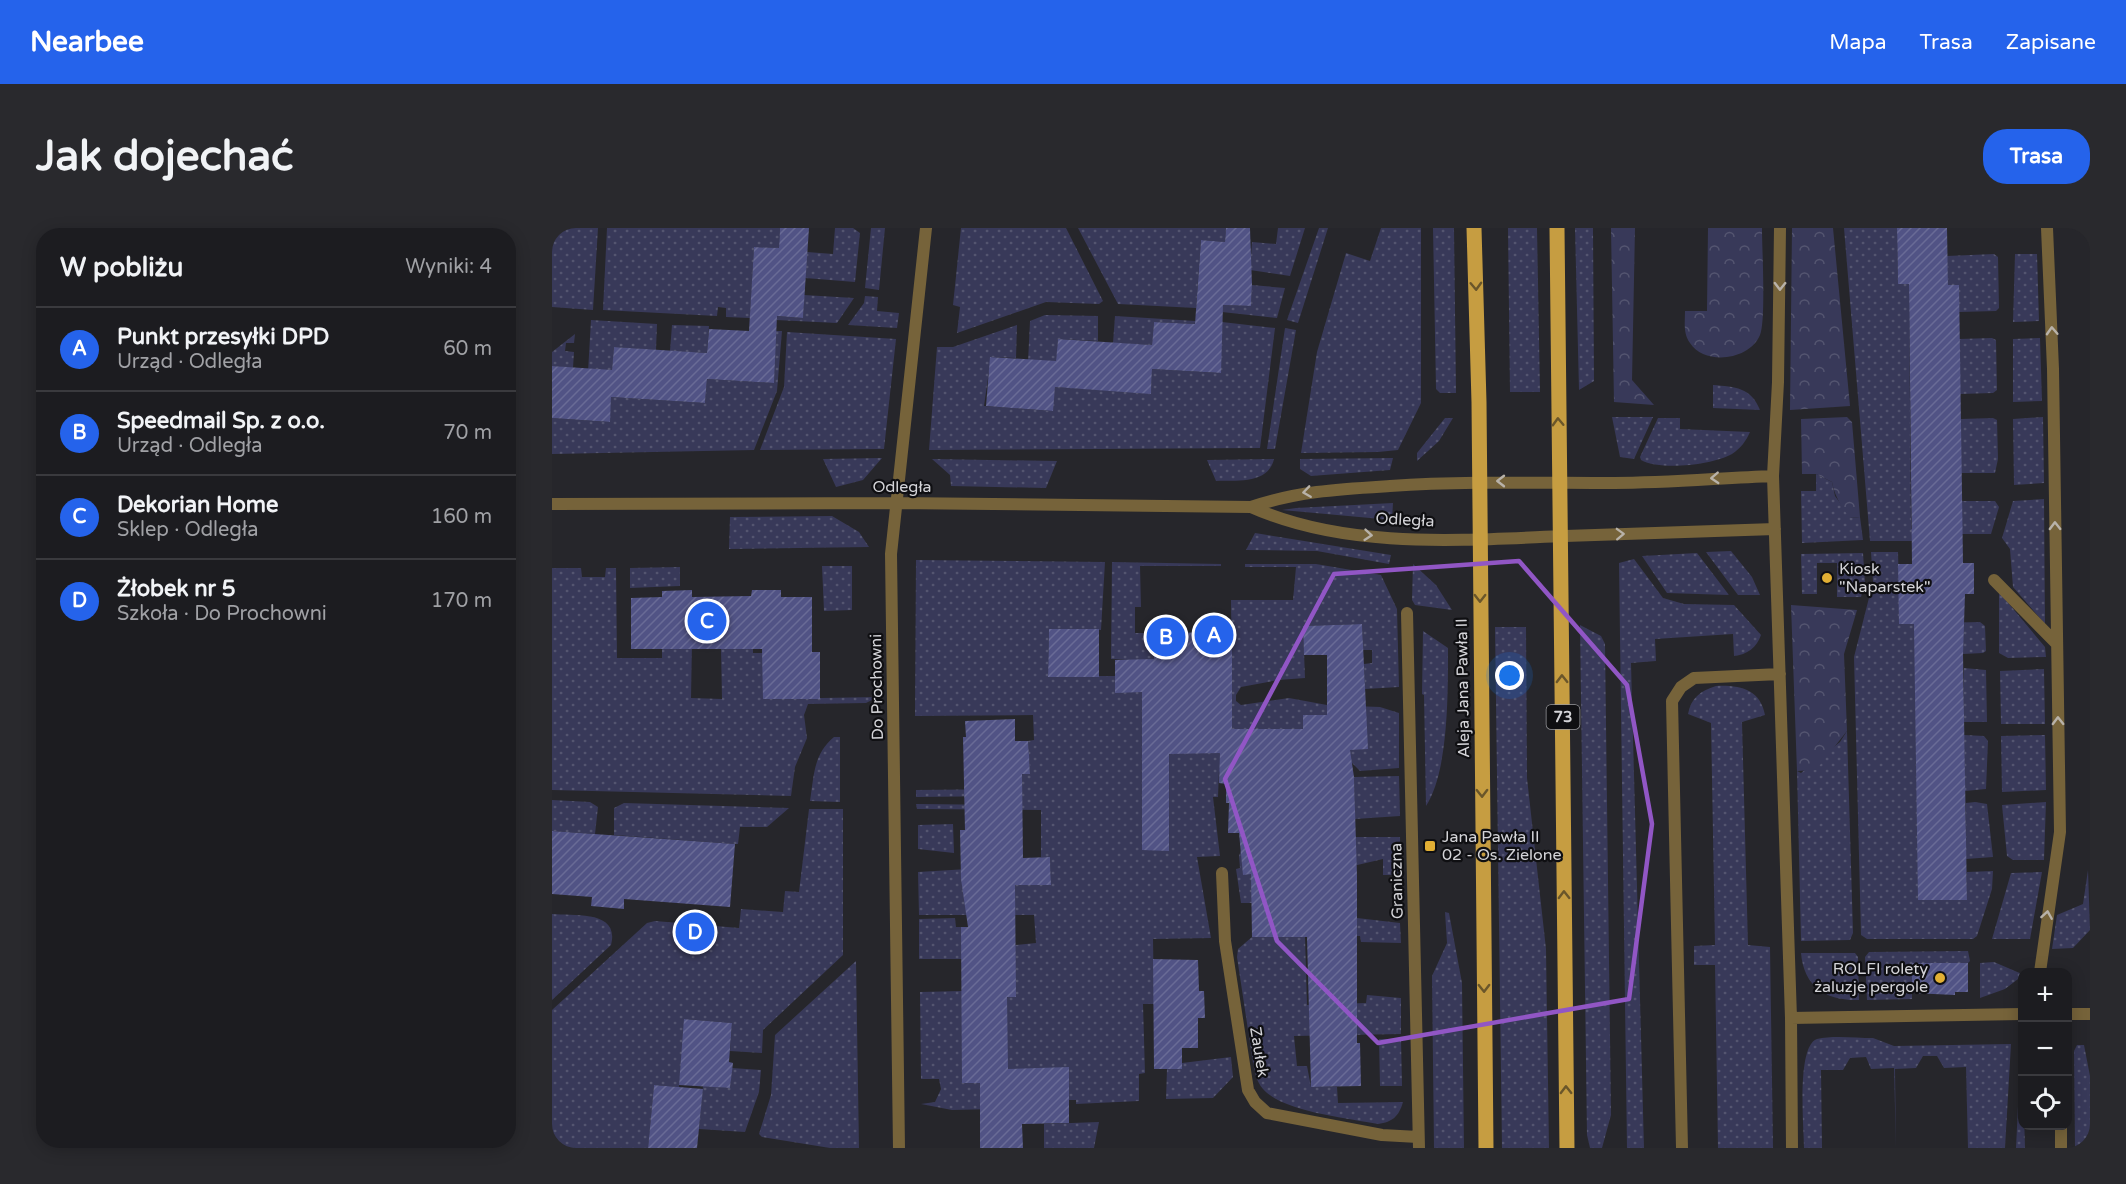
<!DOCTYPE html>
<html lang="pl">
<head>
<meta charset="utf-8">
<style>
  :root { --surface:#1c1c20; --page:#29292d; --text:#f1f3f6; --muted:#a0a1a5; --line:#3a3a3e; --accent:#2563eb }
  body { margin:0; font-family:"Varela Round",sans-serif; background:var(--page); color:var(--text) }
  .controls { position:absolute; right:18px; bottom:18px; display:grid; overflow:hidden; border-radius:12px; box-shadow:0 3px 15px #0003 }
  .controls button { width:54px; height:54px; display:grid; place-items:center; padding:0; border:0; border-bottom:2px solid var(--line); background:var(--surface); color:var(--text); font:30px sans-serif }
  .you { position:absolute; left:958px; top:448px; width:21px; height:21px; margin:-15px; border:4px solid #fff; border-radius:50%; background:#1a73e8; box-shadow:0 0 0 9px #1a73e833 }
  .badge { display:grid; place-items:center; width:39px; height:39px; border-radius:50%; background:var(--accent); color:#fff; font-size:20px; font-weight:700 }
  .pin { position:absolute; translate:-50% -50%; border:3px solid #fff; box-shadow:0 2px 6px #0006 }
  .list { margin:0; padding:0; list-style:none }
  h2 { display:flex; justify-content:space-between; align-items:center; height:78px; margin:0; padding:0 24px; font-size:26px }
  h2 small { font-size:20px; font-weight:400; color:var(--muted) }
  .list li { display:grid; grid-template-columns:39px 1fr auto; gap:18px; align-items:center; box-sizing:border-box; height:84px; padding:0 24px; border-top:2px solid var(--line) }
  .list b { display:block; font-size:22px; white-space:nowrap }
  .list p { margin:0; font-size:20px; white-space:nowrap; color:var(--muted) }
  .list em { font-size:20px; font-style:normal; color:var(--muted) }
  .icon { flex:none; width:33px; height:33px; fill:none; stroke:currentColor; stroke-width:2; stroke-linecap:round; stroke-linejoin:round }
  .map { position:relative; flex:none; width:1538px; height:920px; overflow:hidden; border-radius:24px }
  header { display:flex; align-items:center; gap:36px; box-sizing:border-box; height:84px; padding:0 30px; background:var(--accent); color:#fff }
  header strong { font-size:28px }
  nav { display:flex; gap:33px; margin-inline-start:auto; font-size:21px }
  .intro { display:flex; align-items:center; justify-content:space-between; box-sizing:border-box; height:144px; padding:0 36px }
  h1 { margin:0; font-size:42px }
  .button { padding:15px 27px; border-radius:24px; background:var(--accent); color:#fff; font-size:21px; font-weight:700 }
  main { display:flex; gap:36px; padding:0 36px }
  aside { flex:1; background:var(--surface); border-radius:24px; box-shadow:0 3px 15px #0003 }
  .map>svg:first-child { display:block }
  .grass { fill:url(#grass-dots) }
  .forest { fill:url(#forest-crowns) }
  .building { fill:url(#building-hatch) }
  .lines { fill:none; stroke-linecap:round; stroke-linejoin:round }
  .street { stroke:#76633a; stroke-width:12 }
  .primary { stroke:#c69d41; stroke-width:15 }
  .oneway { stroke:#6a562a }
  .oneway2 { stroke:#b8b2a9 }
  .marked { fill:none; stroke:#9156c5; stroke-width:4.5; stroke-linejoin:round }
  .poi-dot { fill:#e2af34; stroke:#0f0f12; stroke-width:2 }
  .labels { text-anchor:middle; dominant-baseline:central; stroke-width:4.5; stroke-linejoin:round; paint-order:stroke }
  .shield { fill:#0f0f12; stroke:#99999d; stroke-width:1.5 }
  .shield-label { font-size:15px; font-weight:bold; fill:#d4d4d8 }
  .street-label { font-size:16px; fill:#d4d4d8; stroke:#0f0f12 }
  .poi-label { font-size:16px; fill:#d4d4d8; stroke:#0f0f12; text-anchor:start }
</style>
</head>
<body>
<header>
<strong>Nearbee</strong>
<nav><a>Mapa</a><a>Trasa</a><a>Zapisane</a></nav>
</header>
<div class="intro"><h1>Jak dojechać</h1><a class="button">Trasa</a></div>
<main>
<aside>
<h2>W pobliżu<small>Wyniki: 4</small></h2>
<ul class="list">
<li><span class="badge">A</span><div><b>Punkt przesyłki DPD</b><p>Urząd · Odległa</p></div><em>60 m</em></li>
<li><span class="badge">B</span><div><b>Speedmail Sp. z o.o.</b><p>Urząd · Odległa</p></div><em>70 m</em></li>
<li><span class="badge">C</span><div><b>Dekorian Home</b><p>Sklep · Odległa</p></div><em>160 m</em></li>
<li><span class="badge">D</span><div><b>Żłobek nr 5</b><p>Szkoła · Do Prochowni</p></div><em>170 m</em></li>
</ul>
</aside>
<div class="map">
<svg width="1538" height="920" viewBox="0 0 1538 920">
  <defs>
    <pattern id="grass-dots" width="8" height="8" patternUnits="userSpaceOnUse" patternTransform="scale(1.5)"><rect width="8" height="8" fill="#383959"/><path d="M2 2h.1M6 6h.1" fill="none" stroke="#545570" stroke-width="1.8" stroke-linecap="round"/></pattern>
    <pattern id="forest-crowns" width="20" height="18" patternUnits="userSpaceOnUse" patternTransform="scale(1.5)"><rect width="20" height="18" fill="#383959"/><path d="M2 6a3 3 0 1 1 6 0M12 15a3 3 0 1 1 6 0" fill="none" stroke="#545570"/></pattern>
    <pattern id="building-hatch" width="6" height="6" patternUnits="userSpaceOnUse" patternTransform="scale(1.5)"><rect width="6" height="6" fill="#515385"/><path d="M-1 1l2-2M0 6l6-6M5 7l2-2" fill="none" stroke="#696b96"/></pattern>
  </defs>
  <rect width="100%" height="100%" fill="#26262b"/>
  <!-- grass -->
  <path class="grass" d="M0 0H46L41 82 0 79Z
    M55 0H228L227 20 202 19 198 90 174 89V80L166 79 165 88 51 82Z
    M283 0H301L308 5 303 54 253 50 255 24 281 26Z
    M319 0H333L327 62 313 60Z
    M409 0H514L551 73 547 76 494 74 405 105 408 79 401 77Z
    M526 0H674L673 14 649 12 644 80 566 76Z
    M726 0H753L738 48 698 42 700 14 724 16Z
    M767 0H776L746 95 735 92Z
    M829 0H869V175L846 222 826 224 749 225 765 124 794 25 818 33Z
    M881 0H902L904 165H888L884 161Z
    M956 0H985L988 164H958Z
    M1023 0H1041L1042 153 1027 162Z
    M1292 0H1345L1346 56H1357L1359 301H1410L1409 273H1443L1447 279 1439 306H1360V313H1318Z
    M1442 26 1446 29 1447 80 1444 83 1407 84V57H1396L1395 28Z
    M1463 26H1485L1487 93 1461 94Z
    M700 57 733 60 725 90 670 84 671 77 699 78Z
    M252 67 302 70 285 95 224 92V88L251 90Z
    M313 68 326 69 325 83 347 85 345 100 296 97 312 75Z
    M493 87 546 88V113L506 111 504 136 476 134 478 93Z
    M563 88 644 93 643 96 602 94 600 117 561 115Z
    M39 92 105 96 104 122 62 119 60 145 36 144Z
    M670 94 723 100 708 220 377 222 385 119H401L465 97 464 130 439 129 432 178 500 183 503 159 599 165 600 141 668 145Z
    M120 97 157 98 155 125 118 123Z
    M733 100 744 102 723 221H715Z
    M223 103H230L225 163 202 222 0 226V190L57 194 59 169 153 175 155 151 222 155Z
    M235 104 344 111 332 221 208 222 232 159Z
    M23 106 22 115H14L13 123 22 124 21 140 0 138V124Z
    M1440 110 1444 112 1445 162 1441 165 1408 166 1407 111Z
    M1488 110 1490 173 1461 174V111Z
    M1161 157C1183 159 1199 159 1208 182L1161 180Z
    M1060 189H1101L1082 231 1068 229Z
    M1491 189 1492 255 1462 257 1461 191Z
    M893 190H901L887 213 865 233V225Z
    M1106 190H1128V201L1198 204C1194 213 1189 220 1180 226 1160 237 1109 243 1089 232L1088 229Z
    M1441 190 1445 192 1446 231 1443 245H1409V191Z
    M330 230 311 252 284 259 271 231Z
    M841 230 838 242 759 248 748 241V231Z
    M380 231 505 233 494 260 399 258 398 247Z
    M722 231C716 257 685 252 664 253L655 232Z
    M1264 246 1280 254 1283 268 1299 290 1308 289 1311 312 1250 315 1249 263H1264Z
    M1492 271 1493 396 1461 359 1458 321 1450 310 1461 273Z
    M841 275 840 292 730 282 744 280Z
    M280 288 307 304 317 319 177 321 178 289Z
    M703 305 839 327 837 336 765 323 694 322Z
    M1179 323 1200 349 1208 367H1186L1154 324Z
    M1319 324H1346L1348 396 1428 394 1433 398 1434 423 1431 425 1411 426V400L1366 672H1415V644L1441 643 1440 661 1425 708 1421 711H1315L1309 707 1302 429 1321 354Z
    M1145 325 1177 367 1115 365 1090 328Z
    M1311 325 1313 355 1309 369H1285V335H1265V366H1250L1249 326Z
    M1082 331 1111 370 1132 376 1182 377 1209 407C1205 419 1195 427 1182 428L1181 406 1103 411 1104 433 1079 435 1092 920H1075L1067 335Z
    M364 332 553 334 549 402 497 401 496 448H563L579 432 559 431 560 334 669 336V338H588L589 379H583V405H602L603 464 680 463 679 372H741L744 339H693V336H764L829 347 845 381 847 459 813 461 812 436 820 435V422H811L810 396 751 398 753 450 726 452 689 459 684 467V473L689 477 737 470 775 477 828 479 847 485V540L808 543 800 535 758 537 759 609H848L849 647H831V631L801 638 733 675H689L684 641 688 640 687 628 695 605 721 606 667 543 666 569H661L668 628 645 629 659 710 601 711 602 776H591L593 845 587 846V873L524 876V872H517V840L491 880 400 882 369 876 383 874 389 861 387 851H369L368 764 410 763 463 717 484 715 482 687H367L366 644 416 641 471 657 499 656 498 629H489V582L365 581 364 576 458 577V568L364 569V562L458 561V546H478L476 513 482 512 481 487 363 488Z
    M861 336 884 357 900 382 863 377 860 372Z
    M270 338H300V382L272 383Z
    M128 339V358L78 360V340Z
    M0 340H29L30 349H53L54 340H64L65 430H110V415L140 414 139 470 170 471 169 421H201V425H211L212 471 326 469 314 475 256 476 252 487 255 510 243 539 239 568 0 562Z
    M1447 364 1493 419 1494 429 1456 430 1447 425Z
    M1028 397 1049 408 1053 416 1059 887 1050 920H1038L1035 907Z
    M943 399H974L975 550 994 721 997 920H950Z
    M871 403 896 420C896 462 897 543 874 578L872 467 870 466Z
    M1412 440 1434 442 1435 494H1412Z
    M1492 441 1493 496H1449L1448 443Z
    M1164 458C1188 457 1208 461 1213 487L1190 494 1196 717 1218 719 1221 920H1166L1163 737H1142V718L1163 717 1159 495 1136 486C1139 470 1148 463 1164 458Z
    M1295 503 1301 705 1298 712 1249 713 1245 543 1249 545 1288 514Z
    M1412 507 1432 508 1436 513 1434 561 1413 563Z
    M1493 507 1494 562 1450 564 1449 508Z
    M282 509H288V574L258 573C262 549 261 526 282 509Z
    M847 548 848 588 803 591 802 549Z
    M0 572 38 574 46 579 43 606 0 603Z
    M1423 574 1435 576 1441 629 1414 631V575Z
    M1494 574 1492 632H1461L1455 628 1450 577Z
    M72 575 237 580 215 599H188L186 616H183L62 607V580Z
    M257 581H291V727L211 802 210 825 178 823 180 795 133 791 127 859 102 857 96 920H0V782L95 695 103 693 187 700 189 681 231 684 233 663 247 664Z
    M401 596 402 625 366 621V597Z
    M1536 642 1538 702 1521 720 1500 721 1505 687 1531 676Z
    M1490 644 1478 711H1440L1459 645Z
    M893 684 897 685 910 755 912 920H882L880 748 895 715Z
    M0 686C23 688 68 682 59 717L0 772Z
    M403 690 404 699H409L410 731H367V691Z
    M805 690 848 695 849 715 809 714 808 708H753L755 777 814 775 815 767 849 770V806L742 808 745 838H755L759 859H785L786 875 851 874C847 888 841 894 826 896 796 890 731 884 711 861 704 853 703 844 701 835L685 729 686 721 700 709H731L805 693Z
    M1416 723 1418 733 1416 735H1360V771L1315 772 1313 729 1317 724Z
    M1249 725H1303L1306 729 1307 772C1274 773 1252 759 1249 725Z
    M304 733 307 920H278L210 909 207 906 219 867 223 807Z
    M1442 734 1470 746V748L1453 761 1428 770V735Z
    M1321 810 1342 818 1459 816 1453 920H1416L1414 839 1392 840 1385 828H1371L1364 840 1343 841 1344 920 1342 840 1319 841 1314 829 1298 830 1291 842H1269L1270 920H1252C1252 901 1244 818 1265 811 1281 807 1304 810 1321 810Z
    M827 811H849L850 858H828Z
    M1470 816 1473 920H1464L1469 816Z
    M1525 817H1532L1538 848V920H1523L1522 823Z
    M679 829 681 849 661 870 614 871 615 841H630V835Z
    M180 840 209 842 207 864 193 904 147 901 151 858 178 860Z
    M547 894 542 920H492V896Z"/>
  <!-- forest -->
  <path class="forest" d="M1059 0H1083L1080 152 1102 177 1062 174Z
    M1156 0H1210C1210 20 1214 93 1208 107 1198 132 1153 138 1138 115 1131 105 1133 95 1133 83H1155Z
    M1240 0H1281L1298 178 1238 182Z
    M1295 189 1300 194 1308 289 1298 290C1289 278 1283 269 1280 254L1264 246H1250L1249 191Z
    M1239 377 1305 382 1292 426 1295 503 1264 542 1245 543Z"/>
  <!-- building -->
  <path class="building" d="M228 0H257L251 90 225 88 222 155 155 151 153 175 59 169 58 194 0 190V138L60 142 62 119 155 125 157 101 197 103 202 19 227 20Z
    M674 0H698L700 57 699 78 671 77 669 145 600 141 599 166 503 159 501 183 434 178 438 129 504 133 506 111 600 117 602 94 643 96 649 12 673 14Z
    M1345 0H1395L1396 57H1407L1411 335H1422V366H1413L1411 426 1415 672H1366L1362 396H1347L1346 336H1360L1357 56H1346Z
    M140 362V369L199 368 200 362H229V369H260V424H268V471H211L210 421H79V370L110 369V363Z
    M810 396 816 521 798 522 802 549 805 648V815H808L809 858 759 859 755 709H700L699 646 691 647 687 605H676L677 575H674V556L667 555 668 525 617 526V623L590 622V464L563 465V432L602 431V405L680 404V501H751V487H775V427H752L751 398Z
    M497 401H547V449H496Z
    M463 491V513H476L477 527 478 546H470L471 630 498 629 499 657H463L464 769H455L456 841 517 839V895L470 896 471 920H428V855H410L409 699H416L409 651 408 602H413L411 509H414L413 493Z
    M0 603 183 616 178 679 72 671V681L39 678 40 669 0 666Z
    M601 731 646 732 647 763H652L653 790H646V820H630V841H602Z
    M1360 735H1416V764H1403V767L1360 765Z
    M132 791 180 795 177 834 181 835 178 860 127 857Z
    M102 857 151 861 145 920H96Z"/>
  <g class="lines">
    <!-- street -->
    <path class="street" d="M1228 0 1226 154 1221 248 1239 790
      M0 276 344 275 699 279C746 263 789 261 838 258 913 253 987 255 1062 255 1115 255 1168 250 1221 248
      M699 279C795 322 910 312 1013 308 1083 306 1153 303 1223 301
      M1442 352 1505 416
      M855 385 867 920
      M670 645 673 713 696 862 703 874 715 885 830 907 866 909
      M1488 744 1508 604 1501 141 1495 0
      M1516 786H1538
      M347 920 339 326 374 0
      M1130 920 1120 473 1129 459 1142 450 1228 446
      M1240 920 1239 790 1470 786
      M1509 920V898"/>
    <!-- primary -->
    <path class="primary" d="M922 0 927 174 934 920
      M1005 0 1015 920"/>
  </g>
  <!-- one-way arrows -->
  <defs><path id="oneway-chevron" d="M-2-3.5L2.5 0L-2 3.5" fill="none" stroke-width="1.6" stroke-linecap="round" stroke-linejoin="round" transform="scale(1.5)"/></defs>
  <g class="oneway">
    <use href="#oneway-chevron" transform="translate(924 58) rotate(88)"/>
    <use href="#oneway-chevron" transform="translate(1006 194) rotate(-92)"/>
    <use href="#oneway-chevron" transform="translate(928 370) rotate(90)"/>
    <use href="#oneway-chevron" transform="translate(1010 451) rotate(-91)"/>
    <use href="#oneway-chevron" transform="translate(930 565) rotate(89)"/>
    <use href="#oneway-chevron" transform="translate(1012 667) rotate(-91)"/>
    <use href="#oneway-chevron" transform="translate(932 760) rotate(89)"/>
    <use href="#oneway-chevron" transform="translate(1014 862) rotate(-91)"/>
  </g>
  <g class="oneway2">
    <use href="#oneway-chevron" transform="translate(1228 58) rotate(91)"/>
    <use href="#oneway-chevron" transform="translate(1500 103) rotate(-93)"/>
    <use href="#oneway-chevron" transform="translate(1163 250) rotate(177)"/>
    <use href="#oneway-chevron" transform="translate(949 253) rotate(180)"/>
    <use href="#oneway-chevron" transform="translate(755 264) rotate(172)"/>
    <use href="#oneway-chevron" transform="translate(1503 298) rotate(-91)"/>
    <use href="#oneway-chevron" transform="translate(1068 306) rotate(-2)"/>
    <use href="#oneway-chevron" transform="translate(816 307) rotate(5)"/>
    <use href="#oneway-chevron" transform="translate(1506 493) rotate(-91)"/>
    <use href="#oneway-chevron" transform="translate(1495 687) rotate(-81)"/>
  </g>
  <!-- marked area -->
  <path class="marked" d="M967 333 1075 457 1100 596 1077 771 826 815 725 713 673 551 782 346Z"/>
  <!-- markers -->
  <g class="poi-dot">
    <circle cx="1275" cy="350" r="6"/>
    <rect x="872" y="612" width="12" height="12" rx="3"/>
    <circle cx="1388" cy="750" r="6"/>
  </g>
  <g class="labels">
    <!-- shield labels -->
    <rect class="shield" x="994.5" y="477" width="33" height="24" rx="4.5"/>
    <g class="shield-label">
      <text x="1011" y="489">73</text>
    </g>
    <!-- street labels -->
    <g class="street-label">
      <text x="350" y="259">Odległa</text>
      <text transform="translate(853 292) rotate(3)">Odległa</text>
      <text transform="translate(325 459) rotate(-91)">Do Prochowni</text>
      <text transform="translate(911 460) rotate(-91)">Aleja Jana Pawła II</text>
      <text transform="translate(845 653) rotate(-91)">Graniczna</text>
      <text transform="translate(707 824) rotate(81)">Zaułek</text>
    </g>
    <!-- poi labels -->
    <g class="poi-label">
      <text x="1287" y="341">Kiosk<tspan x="1287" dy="18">"Naparstek"</tspan></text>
      <text x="890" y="609">Jana Pawła II<tspan x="890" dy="18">02 - Os. Zielone</tspan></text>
      <text x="1376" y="741" text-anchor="end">ROLFI rolety<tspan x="1376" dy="18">żaluzje pergole</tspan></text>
    </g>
  </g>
</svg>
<div class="controls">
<button>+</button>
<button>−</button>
<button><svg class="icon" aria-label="locate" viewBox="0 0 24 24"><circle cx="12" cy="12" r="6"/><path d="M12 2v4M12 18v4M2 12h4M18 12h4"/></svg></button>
</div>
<div class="you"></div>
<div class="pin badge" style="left:662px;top:407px">A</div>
<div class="pin badge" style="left:614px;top:409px">B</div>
<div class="pin badge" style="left:155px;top:393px">C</div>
<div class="pin badge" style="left:143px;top:704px">D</div>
</div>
</main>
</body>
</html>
